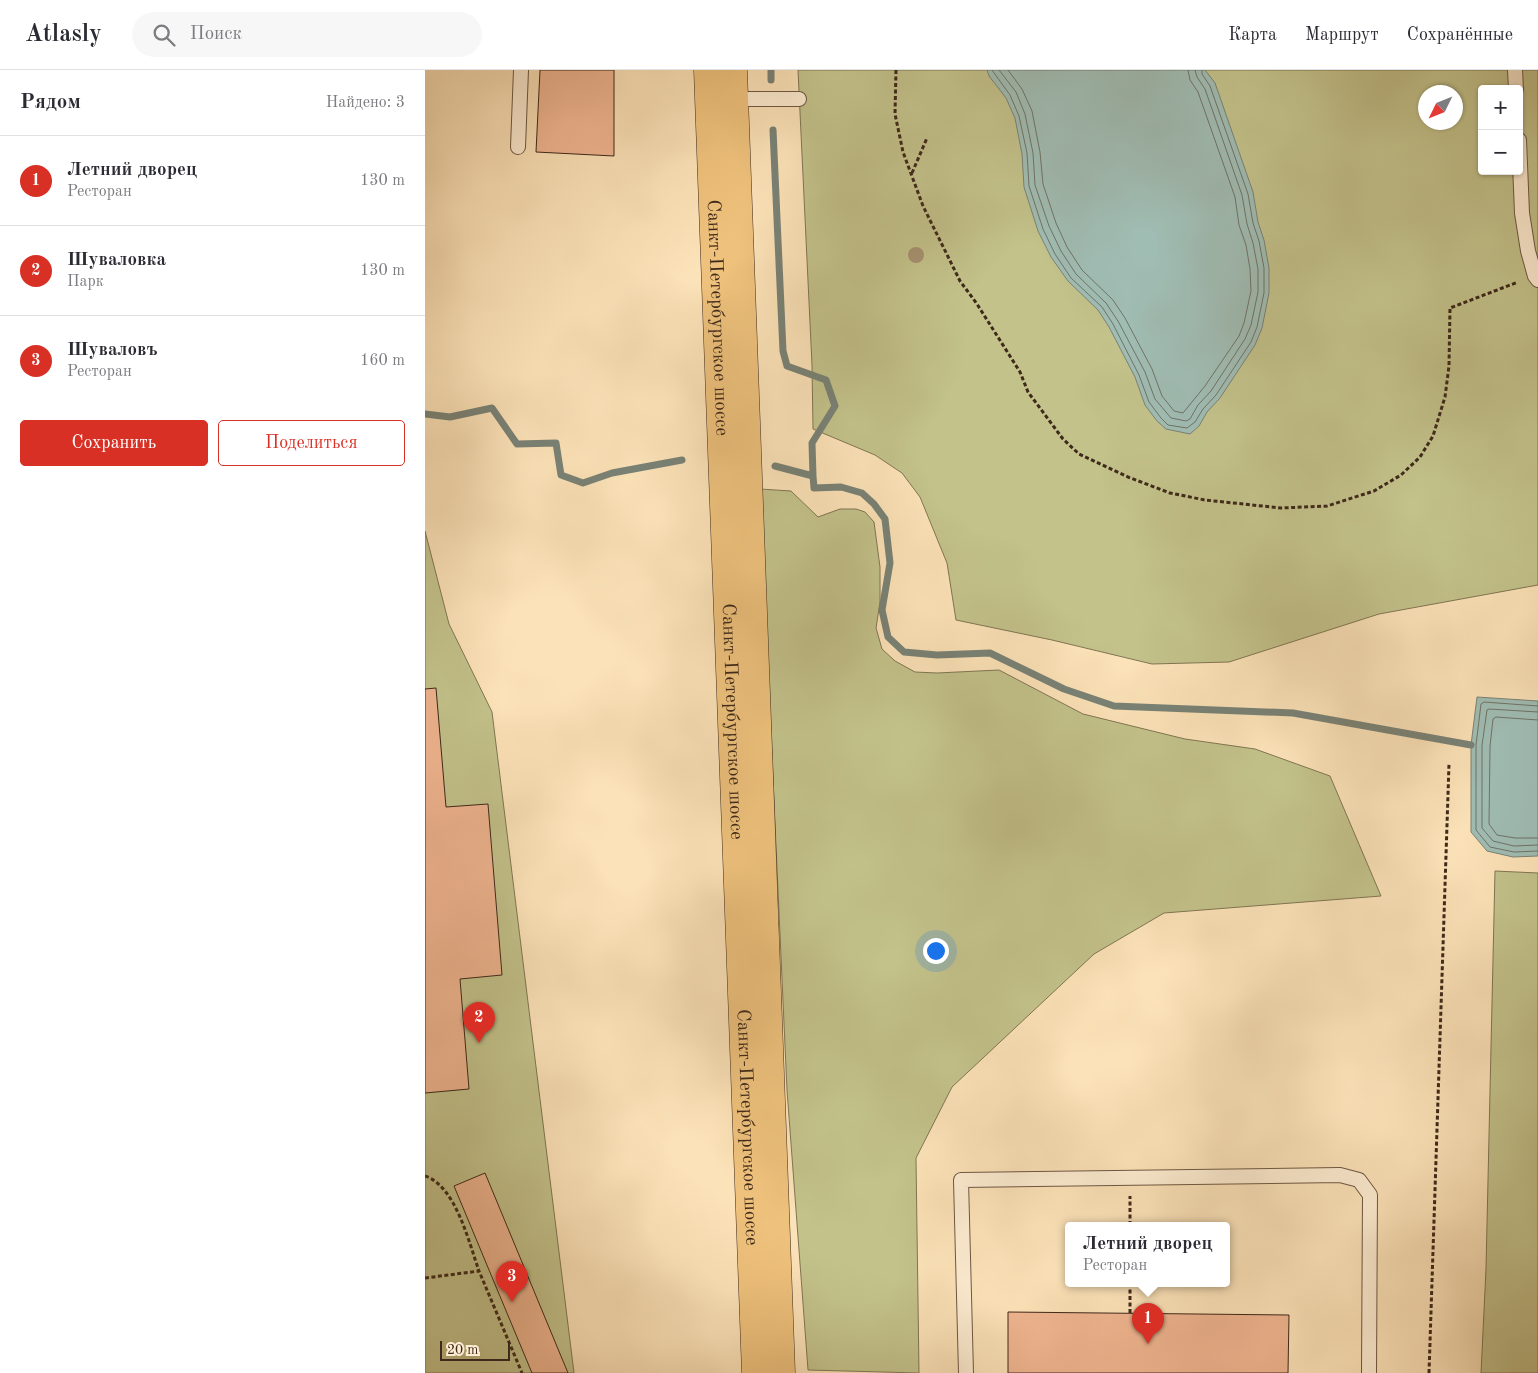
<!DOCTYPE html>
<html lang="ru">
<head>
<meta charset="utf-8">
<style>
  :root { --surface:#fff; --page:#f7f7f7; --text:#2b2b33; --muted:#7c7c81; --line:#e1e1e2; --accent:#d93025 }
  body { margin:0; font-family:"Old Standard TT",serif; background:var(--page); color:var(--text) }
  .controls { position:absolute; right:15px; top:15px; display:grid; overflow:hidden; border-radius:5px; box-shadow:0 1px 4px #0004 }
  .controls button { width:45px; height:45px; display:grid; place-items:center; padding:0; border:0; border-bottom:1px solid var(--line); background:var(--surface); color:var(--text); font:25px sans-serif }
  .compass { position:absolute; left:993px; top:15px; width:45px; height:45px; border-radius:50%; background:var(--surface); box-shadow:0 1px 4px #0004; rotate:227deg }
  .scale { position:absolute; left:15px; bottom:12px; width:70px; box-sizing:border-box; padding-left:5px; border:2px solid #3e291a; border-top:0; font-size:14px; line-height:18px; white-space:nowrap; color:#3e291a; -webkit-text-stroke:4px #fdecd1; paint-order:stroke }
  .you { position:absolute; left:510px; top:880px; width:18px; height:18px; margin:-12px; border:4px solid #fff; border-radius:50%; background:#1a73e8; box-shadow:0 0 0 8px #1a73e833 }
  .badge { display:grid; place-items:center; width:32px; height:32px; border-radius:50%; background:var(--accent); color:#fff; font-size:16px; font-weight:700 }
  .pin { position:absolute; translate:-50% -41px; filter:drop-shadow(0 1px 2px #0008) }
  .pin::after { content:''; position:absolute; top:26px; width:18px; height:15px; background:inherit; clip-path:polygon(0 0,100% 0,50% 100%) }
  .popup { position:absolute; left:640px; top:1152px; width:165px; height:65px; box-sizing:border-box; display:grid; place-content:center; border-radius:5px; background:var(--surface); filter:drop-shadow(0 1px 4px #0005); font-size:16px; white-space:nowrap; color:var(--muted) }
  .popup b { font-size:19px; color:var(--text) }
  .popup::after { content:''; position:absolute; left:50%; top:100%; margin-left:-10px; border:10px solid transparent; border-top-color:var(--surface) }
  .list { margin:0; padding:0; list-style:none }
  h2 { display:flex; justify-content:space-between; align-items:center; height:65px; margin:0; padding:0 20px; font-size:21px }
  h2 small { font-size:16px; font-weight:400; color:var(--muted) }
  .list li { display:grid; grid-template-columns:32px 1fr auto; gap:15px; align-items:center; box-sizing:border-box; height:90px; padding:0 20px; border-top:1px solid var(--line) }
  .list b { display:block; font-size:19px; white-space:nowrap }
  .list p { margin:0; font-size:16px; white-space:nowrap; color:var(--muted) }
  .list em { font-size:16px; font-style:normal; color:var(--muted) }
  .actions { display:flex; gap:10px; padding:15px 20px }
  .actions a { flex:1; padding:11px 0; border:1px solid var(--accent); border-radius:5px; text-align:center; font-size:18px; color:var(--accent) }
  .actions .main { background:var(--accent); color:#fff }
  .icon { flex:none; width:28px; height:28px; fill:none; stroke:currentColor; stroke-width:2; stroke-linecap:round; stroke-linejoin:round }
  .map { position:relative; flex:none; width:1113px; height:1303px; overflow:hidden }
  header { display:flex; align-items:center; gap:30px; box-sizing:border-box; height:70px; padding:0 25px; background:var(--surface); border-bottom:1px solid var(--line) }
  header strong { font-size:24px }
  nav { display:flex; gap:28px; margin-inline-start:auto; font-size:18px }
  .search { width:350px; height:45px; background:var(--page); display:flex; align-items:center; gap:12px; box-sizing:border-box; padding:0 18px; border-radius:28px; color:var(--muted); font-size:19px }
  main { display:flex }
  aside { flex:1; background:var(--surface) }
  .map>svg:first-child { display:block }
  .green { fill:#c3c28b; stroke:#807652; fill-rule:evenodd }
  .water { fill:#a0bdb4; stroke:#798276 }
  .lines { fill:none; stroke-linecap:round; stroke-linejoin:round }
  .shore { stroke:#6f7367; stroke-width:1 }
  .stream { stroke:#798276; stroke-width:7 }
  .building { fill:#efb590; stroke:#3e291a }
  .service-casing { stroke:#6e5742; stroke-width:16 }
  .primary-casing { stroke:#3e291a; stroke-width:29 }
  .path { stroke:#3e291a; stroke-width:3; stroke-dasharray:4 2.5; stroke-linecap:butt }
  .service { stroke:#fdecd1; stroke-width:14 }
  .primary { stroke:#eec17c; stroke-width:28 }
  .tree { fill:#a69170 }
  .labels { text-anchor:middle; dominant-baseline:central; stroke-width:4; stroke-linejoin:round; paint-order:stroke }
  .street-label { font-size:19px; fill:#3e291a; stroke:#fdecd1 }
</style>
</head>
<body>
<header>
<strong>Atlasly</strong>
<div class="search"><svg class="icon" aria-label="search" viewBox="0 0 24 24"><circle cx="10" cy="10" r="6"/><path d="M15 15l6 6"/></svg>Поиск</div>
<nav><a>Карта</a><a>Маршрут</a><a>Сохранённые</a></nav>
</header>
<main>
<aside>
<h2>Рядом<small>Найдено: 3</small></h2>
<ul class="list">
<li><span class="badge">1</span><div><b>Летний дворец</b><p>Ресторан</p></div><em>130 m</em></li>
<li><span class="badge">2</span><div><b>Шуваловка</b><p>Парк</p></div><em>130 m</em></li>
<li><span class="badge">3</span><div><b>Шуваловъ</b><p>Ресторан</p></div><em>160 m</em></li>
</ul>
<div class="actions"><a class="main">Сохранить</a><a>Поделиться</a></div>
</aside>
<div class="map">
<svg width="1113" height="1303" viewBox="0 0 1113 1303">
  <rect width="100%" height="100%" fill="#fce2b8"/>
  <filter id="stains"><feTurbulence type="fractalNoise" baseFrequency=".004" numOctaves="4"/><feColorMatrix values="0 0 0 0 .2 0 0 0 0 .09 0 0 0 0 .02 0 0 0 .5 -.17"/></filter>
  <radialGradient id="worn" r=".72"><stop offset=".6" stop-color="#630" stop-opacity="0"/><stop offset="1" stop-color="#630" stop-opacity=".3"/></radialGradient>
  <!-- green -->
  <path class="green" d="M373 0H1113V515L954 544 804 592 727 594 627 570 531 550 522 493 495 427 477 403 450 385 388 359 387 295ZM1057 19H1094V101H1057ZM1001 22H1030V52H1001Z
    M335 419 366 421 393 447 415 439H431L440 442 449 452 455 497V532L451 558 457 579 470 591 490 602 512 603 574 600 658 644 760 669 830 679 905 706 956 826 739 843 669 884 527 1017 491 1088 494 1303 383 1300 362 1020Z
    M0 461 24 554 67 642 149 1303H0Z
    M1070 801 1113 803V1303H1056L1061 1199Z"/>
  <!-- water -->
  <path class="water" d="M562 0H780L790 13 828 122 833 152 839 170 844 198V223L837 258 830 275 795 328 782 342 774 356 765 364 741 359 732 351 720 335 710 307 684 257 673 240 643 211 626 187 613 161 599 117 597 84 590 48 581 28 564 6Z
    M1052 627 1113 631V786L1088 787 1062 781 1046 762V675Z"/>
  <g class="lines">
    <!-- shore -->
    <path class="shore" d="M567 0 585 25 594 46 602 83 604 116 618 159 630 184 646 208 677 237 688 254 714 305 724 332 736 348 743 355 762 358 770 352 778 339 791 325 826 272 832 257 839 223V198L834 171 828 153 823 124 785 16 777 4V0
      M574 0 591 22 600 44 608 83 610 115 624 156 636 181 651 204 681 233 693 251 720 302 730 329 746 348 761 351 765 349 773 335 786 321 820 269 826 255 833 222V199L828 173 822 154 817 125 780 19 772 7 770 0
      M583 0 597 19 607 41 615 82 618 114 631 153 642 177 657 200 688 230 700 248 727 299 737 326 749 341 758 343 780 316 814 266 819 253 826 221 825 199 821 175 814 155 810 127 773 22 765 10 763 0
      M1113 636 1059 632 1056 634 1051 675V760L1065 777 1089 782 1113 781
      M1113 642 1064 639 1062 640 1057 675V758L1068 771 1089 776 1113 775
      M1113 650 1071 647 1068 649 1065 676 1064 754 1072 765 1090 768H1113"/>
    <!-- stream -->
    <path class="stream" d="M346 0V10
      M348 60 358 281 362 296 401 310 410 336 387 373 388 406
      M0 344 25 347 67 338 92 374 131 373 136 405 158 413 187 403 257 390
      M350 396 388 406 389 418 416 417 437 423 449 434 460 449 465 493 457 540 463 567 479 582 512 585 565 583 639 619 689 636 868 643 1046 675"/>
  </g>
  <!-- building -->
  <path class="building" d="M115 0H189V86L111 82Z
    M11 618 21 737 63 734 77 905 35 909 44 1019 0 1023V619Z
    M60 1103 143 1303H107L29 1116Z
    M583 1242 864 1245 863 1303H583Z"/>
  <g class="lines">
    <!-- service casing -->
    <g class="service-casing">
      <path id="service" d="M1090 0 1091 19
        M310 29H374
        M1094 70 1097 143 1103 181 1110 206 1113 210
        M93 77 96 0
        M541 1303 536 1110 915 1105 934 1110 945 1125 944 1303"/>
    </g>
    <!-- primary casing -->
    <g class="primary-casing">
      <g id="primary">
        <path id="s1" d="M283 0 331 1303"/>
        <path d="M308 0 356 1303"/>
      </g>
    </g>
    <!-- path -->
    <path class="path" d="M471 0 470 44 478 82 498 136 535 211 552 234 595 302 603 322 638 369 654 384 703 407 745 423 780 430 856 438 902 436 949 421 976 405 995 387 1008 366 1020 327 1024 296 1025 238 1093 212
      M487 103 502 68
      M0 1106C31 1116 44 1173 54 1201
      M705 1155V1126
      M0 1208 54 1201 97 1303
      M705 1243V1213
      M1004 1303 1024 694"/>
    <!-- service -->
    <use href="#service" class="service"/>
    <!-- primary -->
    <use href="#primary" class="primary"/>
  </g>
  <!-- trees -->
  <circle class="tree" cx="491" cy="185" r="8"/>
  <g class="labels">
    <!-- street labels -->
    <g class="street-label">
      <text stroke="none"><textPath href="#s1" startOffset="248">Санкт-Петербургское шоссе</textPath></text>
      <text stroke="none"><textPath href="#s1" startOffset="652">Санкт-Петербургское шоссе</textPath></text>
      <text stroke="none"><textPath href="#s1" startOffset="1058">Санкт-Петербургское шоссе</textPath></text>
    </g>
  </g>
  <rect width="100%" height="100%" filter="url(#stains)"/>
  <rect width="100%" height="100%" fill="url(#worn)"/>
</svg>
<div class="controls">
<button>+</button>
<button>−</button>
</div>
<svg class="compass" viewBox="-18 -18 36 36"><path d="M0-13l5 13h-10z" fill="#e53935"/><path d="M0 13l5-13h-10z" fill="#7c7c81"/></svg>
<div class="scale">20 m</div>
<div class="you"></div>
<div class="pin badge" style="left:723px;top:1274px">1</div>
<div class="popup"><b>Летний дворец</b>Ресторан</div>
<div class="pin badge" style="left:54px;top:973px">2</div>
<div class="pin badge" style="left:87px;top:1232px">3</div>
</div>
</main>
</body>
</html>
